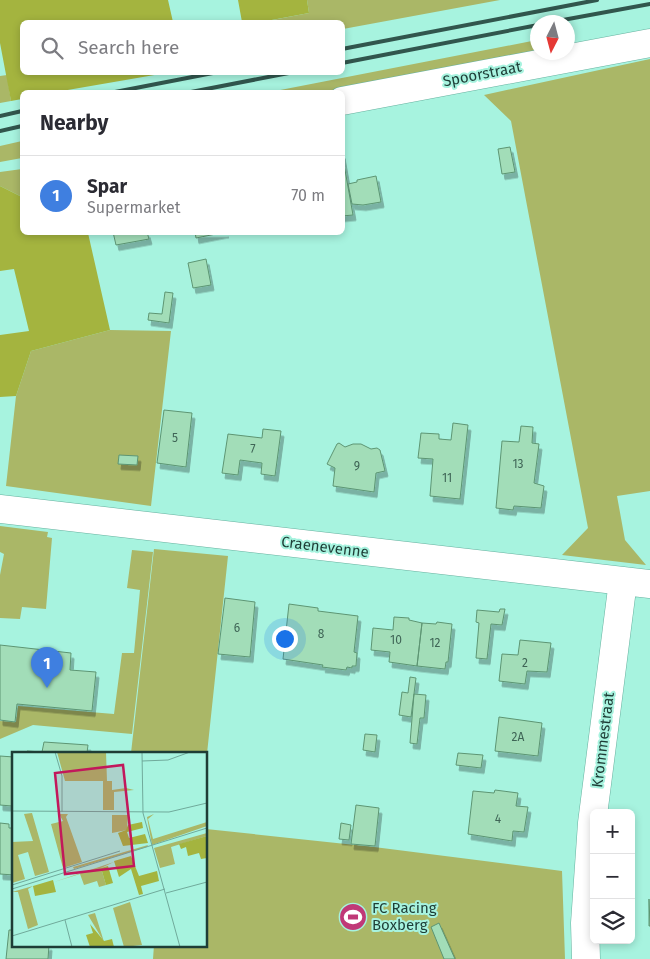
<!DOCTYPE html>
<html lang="en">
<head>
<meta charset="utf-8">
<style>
  :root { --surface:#fff; --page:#f2f2f3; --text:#2b2b33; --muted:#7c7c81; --line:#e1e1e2; --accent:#c03877 }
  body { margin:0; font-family:"Fira Sans",sans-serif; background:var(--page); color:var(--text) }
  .controls { position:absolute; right:15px; bottom:15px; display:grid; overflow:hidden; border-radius:8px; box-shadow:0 2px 8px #0003 }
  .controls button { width:45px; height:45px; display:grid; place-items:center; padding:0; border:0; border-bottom:1px solid var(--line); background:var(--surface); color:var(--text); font:25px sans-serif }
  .compass { position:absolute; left:530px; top:15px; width:45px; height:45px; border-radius:50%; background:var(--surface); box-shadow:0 2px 8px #0003; rotate:186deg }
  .you { position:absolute; left:284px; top:638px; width:18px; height:18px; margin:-12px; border:4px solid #fff; border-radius:50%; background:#1a73e8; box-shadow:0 0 0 8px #1a73e833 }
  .badge { display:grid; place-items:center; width:32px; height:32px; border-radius:50%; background:var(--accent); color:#fff; font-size:16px; font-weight:700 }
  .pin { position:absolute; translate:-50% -41px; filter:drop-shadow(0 1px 2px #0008) }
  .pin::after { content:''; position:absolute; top:26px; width:18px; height:15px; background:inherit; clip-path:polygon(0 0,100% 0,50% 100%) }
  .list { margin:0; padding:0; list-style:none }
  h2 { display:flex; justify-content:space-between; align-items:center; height:65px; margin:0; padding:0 20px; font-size:21px }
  h2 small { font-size:16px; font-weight:400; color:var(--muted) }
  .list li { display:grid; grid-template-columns:32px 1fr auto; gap:15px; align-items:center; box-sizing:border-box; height:80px; padding:0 20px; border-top:1px solid var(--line) }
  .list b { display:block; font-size:19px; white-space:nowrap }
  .list p { margin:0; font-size:16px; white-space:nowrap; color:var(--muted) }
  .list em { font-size:16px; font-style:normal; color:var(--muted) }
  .icon { flex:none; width:28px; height:28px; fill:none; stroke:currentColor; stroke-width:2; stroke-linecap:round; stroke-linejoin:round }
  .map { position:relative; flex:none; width:650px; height:959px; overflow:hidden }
  .search { position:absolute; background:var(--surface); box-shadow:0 2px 8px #0003; left:20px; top:20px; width:325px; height:55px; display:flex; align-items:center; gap:12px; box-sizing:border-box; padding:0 18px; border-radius:8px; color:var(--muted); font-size:19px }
  .panel { position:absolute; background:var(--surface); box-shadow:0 2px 8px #0003; left:20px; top:90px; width:325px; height:145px; border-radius:8px }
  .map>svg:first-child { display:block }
  .green { fill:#aab767 }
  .forest { fill:#a4b43f }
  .building { fill:#a2ddb8; stroke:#5d9573; filter:url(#shadow) }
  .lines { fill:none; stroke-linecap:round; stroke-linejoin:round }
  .minor-casing { stroke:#66b19f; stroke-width:29 }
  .minor { stroke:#fff; stroke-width:28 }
  .rail { stroke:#31564d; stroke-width:4 }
  .labels { text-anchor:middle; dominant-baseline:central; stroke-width:4; stroke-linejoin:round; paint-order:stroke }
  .number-label { font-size:12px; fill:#3f6556 }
  .street-label { font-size:15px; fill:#1e3d36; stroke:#a7f3df }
  .poi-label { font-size:15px; fill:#1e3d36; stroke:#a7f3df; text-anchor:start }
  .inset-road { fill:none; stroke:#70aa9b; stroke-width:1 }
  .view { fill:#c2185b; fill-opacity:0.15; stroke:#c2185b; stroke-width:2.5 }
  .inset-edge { fill:none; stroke:#1e3d36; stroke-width:2.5 }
</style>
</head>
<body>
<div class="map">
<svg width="650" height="959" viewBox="0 0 650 959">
  <defs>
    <filter id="shadow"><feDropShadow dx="3" dy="5.5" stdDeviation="0" flood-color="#0004"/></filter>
  </defs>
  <rect width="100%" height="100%" fill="#a7f3df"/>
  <!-- green -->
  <path class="green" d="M307 0H500L343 29 342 22H262L309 13Z
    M537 40 538 52 342 92H270Z
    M650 59V491L617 496 625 540 646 565 562 555 588 528 511 121 484 95Z
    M7 75 11 101 0 103V76Z
    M22 141V158L0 162V146Z
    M22 169V197L0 186V172Z
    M110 330 171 331 151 506 6 486 16 396 31 351Z
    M0 526 48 532 47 537 52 538 46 609 22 607 20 619 0 618V575L4 554 0 552Z
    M154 549 228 556 206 763V753H131Z
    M132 550 153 552 132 734 33 725 0 739V721L16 722 18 706 114 714 122 653H134L140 590 127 588Z
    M206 829 374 847 562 871 565 959H153L154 945H206Z"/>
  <!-- forest -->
  <path class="forest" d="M0 0H168L173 22H22V72L166 73 56 92H22V99L11 101 0 43Z
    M238 0H307L309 13 261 22H242Z
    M0 186 22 197V232L88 233 110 330 31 351 16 396 0 397V335L29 331 14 269 0 271Z"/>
  <!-- building -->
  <path class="building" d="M510 147 515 172 502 174 498 149Z
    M342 153 353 215 342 216Z
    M376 176 381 202 363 205 352 204 348 184 357 182V180Z
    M113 232H147L149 239 116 245Z
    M195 232H226L196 238Z
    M206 259 211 285 193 288 188 263Z
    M165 292 173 293 169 323 148 320 149 313 162 314Z
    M164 410 192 413 186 467 157 463Z
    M453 423 468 425 460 499 430 496 433 459 418 458 421 433 439 434V439L451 440Z
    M521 426 533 427 532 443 539 444 534 483 544 486 541 508 514 506 513 510 496 508 502 441 519 442Z
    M263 429 281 431 275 476 261 474 262 463 240 460 238 475 222 473 228 434 262 438Z
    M339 443 345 447 353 444H361L371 449 377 448 380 450 385 471 376 473 374 492 333 486 335 468 327 464 337 444Z
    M119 455 138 456 137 465 118 464Z
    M225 598 255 602 250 657 218 654Z
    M289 604 318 608V611L358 616 354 652 357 653 356 666H352V668L347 667 346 670 322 667 323 665 283 659Z
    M500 609H505L502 625 491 624 487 659 476 658 479 623 476 622 477 610 499 612Z
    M394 617 409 618V620L422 623 417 666 389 662 390 652 371 650 373 628 393 630Z
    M437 622 452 624 448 662H446L445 669 417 666 422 623 436 624Z
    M520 640 551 643 547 672 527 671 525 684 499 681 502 654 518 655Z
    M0 645 71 653 70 670 96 672 92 711 17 704 15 722 0 720Z
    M410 677 416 678 411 717 399 715 402 692 408 693Z
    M414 694 426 695 424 718H420L417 744 410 743Z
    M499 717 542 723 538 756 495 751Z
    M365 734 377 735 375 752 363 750Z
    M44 742 88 745 87 753H27V751L42 752Z
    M458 753 483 755 481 768 456 765Z
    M0 756 14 757 12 806 0 805Z
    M495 790 518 793 516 806 528 807 524 832 513 831 512 841 468 834 473 791 494 793Z
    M356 805 379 808 375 846 351 844Z
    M0 823 9 824V828H14V875L0 874Z
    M341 823 351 825 349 840 339 839Z
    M649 899 650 926H649Z
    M439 923 455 959H444L431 927Z
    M9 930H14V945H49L48 959H6Z"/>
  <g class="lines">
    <!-- minor casing -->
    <g class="minor-casing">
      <path id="minor" d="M342 101 650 43
        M0 509 650 584
        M586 959 585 923 592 823 623 581"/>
    </g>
    <!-- minor -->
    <use href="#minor" class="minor"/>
    <!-- rail -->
    <path class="rail" d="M552 22 650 4
      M342 49 597 0
      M342 63 538 25
      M115 92 218 72
      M191 92 294 72
      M0 116 22 111
      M0 131 22 126"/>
  </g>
  <!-- icons -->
  <defs>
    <g id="stadium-disc" transform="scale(1.4375)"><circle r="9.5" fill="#c03877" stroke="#a7f3df"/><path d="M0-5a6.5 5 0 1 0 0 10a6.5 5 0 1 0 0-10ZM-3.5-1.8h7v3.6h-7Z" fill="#fff"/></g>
  </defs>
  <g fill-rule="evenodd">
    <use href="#stadium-disc" x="353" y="917"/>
  </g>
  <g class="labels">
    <!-- number labels -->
    <g class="number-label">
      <text x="175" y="438">5</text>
      <text x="253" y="449">7</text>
      <text x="518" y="464">13</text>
      <text x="357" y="466">9</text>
      <text x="447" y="478">11</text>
      <text x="237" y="628">6</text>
      <text x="321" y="634">8</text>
      <text x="396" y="640">10</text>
      <text x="435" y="643">12</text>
      <text x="525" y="663">2</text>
      <text x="518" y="737">2A</text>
      <text x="498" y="819">4</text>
    </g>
    <!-- street labels -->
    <g class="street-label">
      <text transform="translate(482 74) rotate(-11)">Spoorstraat</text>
      <text transform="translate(325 547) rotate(7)">Craenevenne</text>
      <text transform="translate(603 740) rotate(-83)">Krommestraat</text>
    </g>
    <!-- poi labels -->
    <g class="poi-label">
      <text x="372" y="908">FC Racing<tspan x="372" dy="17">Boxberg</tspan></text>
    </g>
  </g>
  <!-- overview -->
  <g transform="translate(12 752)">
    <rect width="195" height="195" fill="#a7f3df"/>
    <path d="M45 0H94L95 29H100V38L114 36 122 38 102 40V58H91V29H53ZM20 61 37 120 23 124 16 100 6 103 13 127 0 131V90L21 89 12 62ZM47 62H56L54 65 70 110 51 116 39 72 51 69ZM142 62 136 67 141 87 195 70V74L140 93 135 65ZM100 63H116L115 78 100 81ZM195 81V84L159 95 163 112 148 116 142 96ZM136 93 135 95 62 117 61 115ZM102 110 89 116 94 133 87 135 85 129 72 133 68 122 42 130ZM21 134 16 137 26 173 16 177 6 140H0ZM118 150 130 193 112 195 101 156ZM83 161 92 190 76 163Z" fill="#aab767"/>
    <path d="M130 70 131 76 115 80 117 86 133 82 136 91 111 94 106 81 114 78 116 73ZM195 84V106L189 107 187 101 176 104 174 95 169 97 167 92ZM119 104 127 124 145 119 147 129 129 134 131 142 127 143 119 117 107 125 102 109ZM96 114 101 131 94 133 89 116ZM41 128 44 140 23 144 21 134ZM78 172 92 189 100 187 102 195H78L74 183 81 181Z" fill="#a4b43f"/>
    <path class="inset-road" d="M43 0 50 24V60M130 0 131 61 168 195M130 9 156 8 178 0M0 59 157 60 195 51M0 133 108 99M0 137 195 76M154 141 195 130M53 168 60 195M0 184 153 137"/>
    <path class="view" d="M111 13 122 114 53 122 43 21Z"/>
    <rect width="195" height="195" class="inset-edge"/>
  </g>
</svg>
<div class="controls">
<button>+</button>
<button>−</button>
<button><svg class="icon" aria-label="layers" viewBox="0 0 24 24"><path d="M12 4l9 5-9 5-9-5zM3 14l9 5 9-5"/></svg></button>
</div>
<svg class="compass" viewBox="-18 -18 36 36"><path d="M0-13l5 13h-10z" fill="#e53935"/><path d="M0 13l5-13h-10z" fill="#7c7c81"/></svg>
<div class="you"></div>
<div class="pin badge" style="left:47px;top:688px;background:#3f7fe0">1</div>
<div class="search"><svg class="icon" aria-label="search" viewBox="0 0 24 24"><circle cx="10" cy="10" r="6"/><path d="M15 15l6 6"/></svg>Search here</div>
<section class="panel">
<h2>Nearby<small></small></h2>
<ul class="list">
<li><span class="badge" style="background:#3f7fe0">1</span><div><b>Spar</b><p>Supermarket</p></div><em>70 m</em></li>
</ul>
</section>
</div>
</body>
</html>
